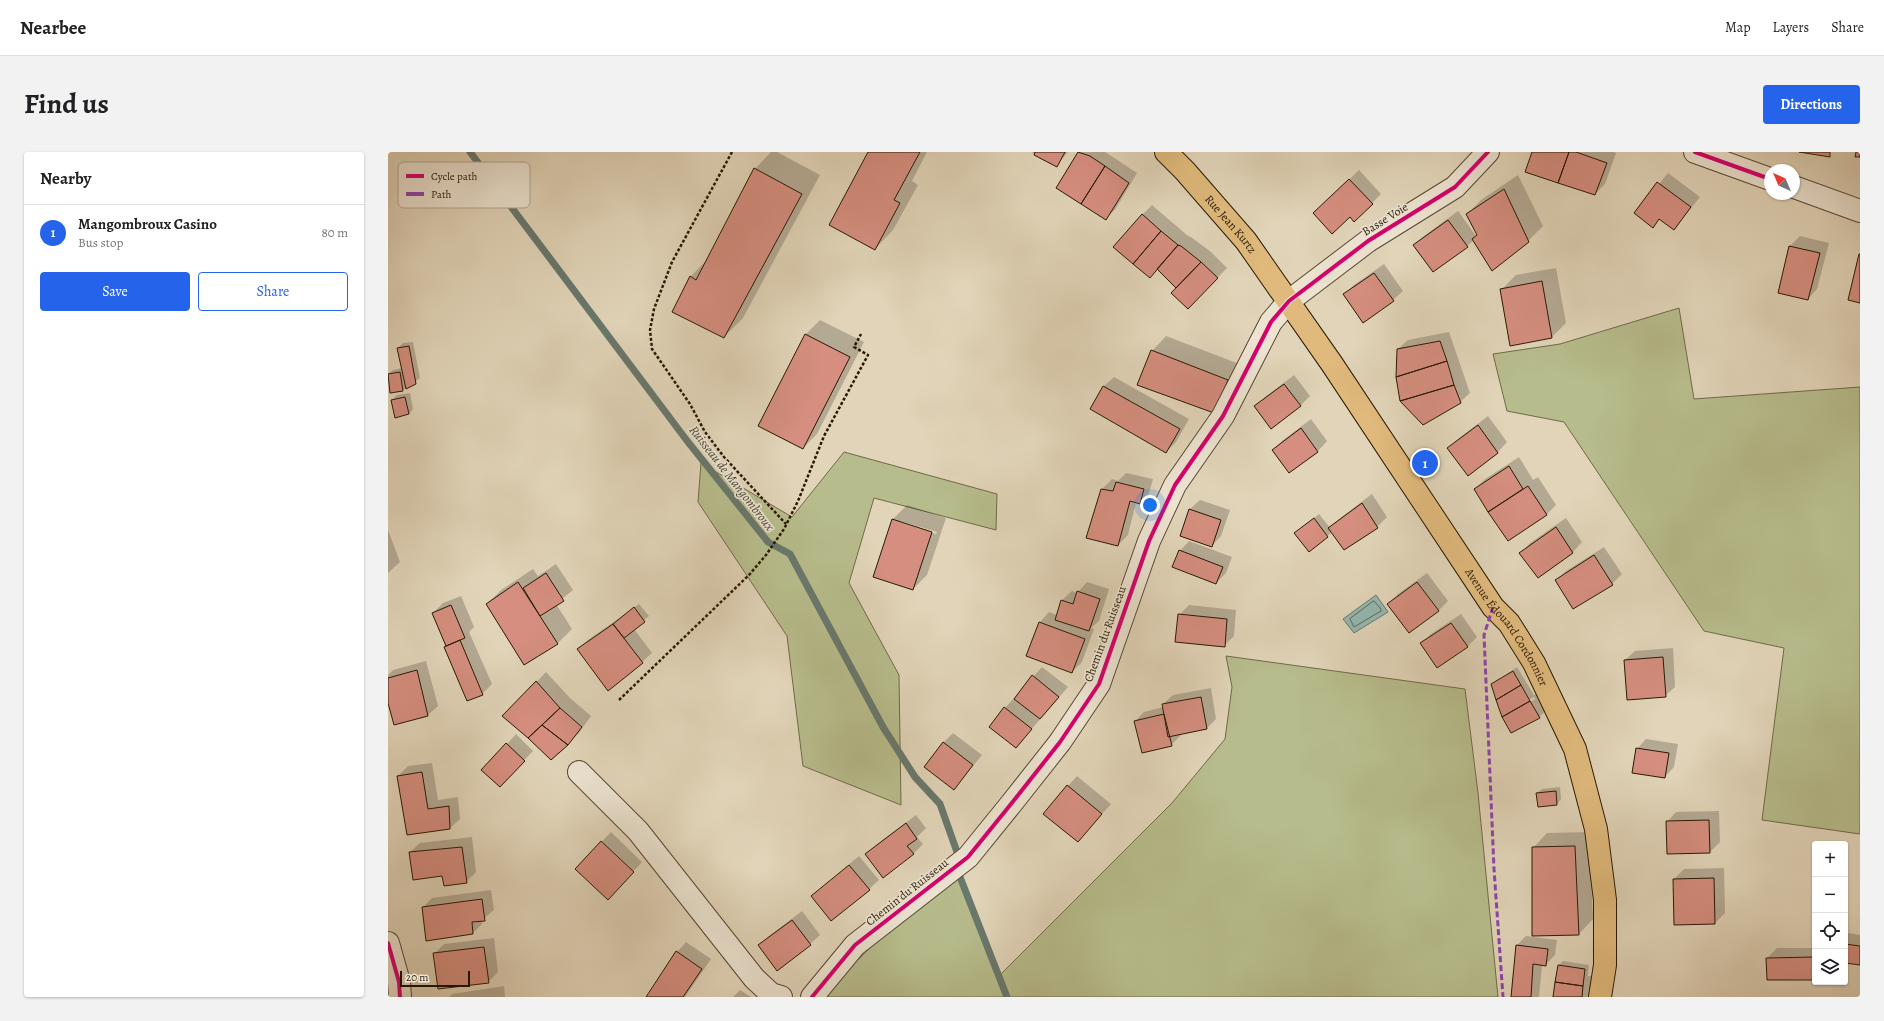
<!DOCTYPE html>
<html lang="en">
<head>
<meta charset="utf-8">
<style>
  :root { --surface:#fff; --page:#f2f2f2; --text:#202124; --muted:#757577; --line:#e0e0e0; --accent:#2563eb }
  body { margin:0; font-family:Alegreya,serif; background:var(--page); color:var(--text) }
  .controls { position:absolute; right:12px; bottom:12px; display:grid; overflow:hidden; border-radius:4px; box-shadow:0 1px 3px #0004 }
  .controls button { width:36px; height:36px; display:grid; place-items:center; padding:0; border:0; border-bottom:1px solid var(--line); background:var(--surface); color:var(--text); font:20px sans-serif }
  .compass { position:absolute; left:1376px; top:12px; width:36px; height:36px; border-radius:50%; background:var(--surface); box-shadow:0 1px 3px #0004; rotate:316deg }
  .scale { position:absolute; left:12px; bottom:10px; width:70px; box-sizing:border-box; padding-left:4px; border:2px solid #291904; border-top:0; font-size:11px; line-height:14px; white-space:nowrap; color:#291904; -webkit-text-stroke:3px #ece3d1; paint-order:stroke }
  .you { position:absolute; left:762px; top:353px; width:14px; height:14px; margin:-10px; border:3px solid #fff; border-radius:50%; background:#1a73e8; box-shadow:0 0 0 6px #1a73e833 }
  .badge { display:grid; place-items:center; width:26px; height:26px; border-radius:50%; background:var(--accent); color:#fff; font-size:13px; font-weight:700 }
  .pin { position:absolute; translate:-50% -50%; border:2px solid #fff; box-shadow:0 1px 4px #0006 }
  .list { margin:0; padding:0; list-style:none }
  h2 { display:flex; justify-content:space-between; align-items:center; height:52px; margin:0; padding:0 16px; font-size:17px }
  h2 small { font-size:13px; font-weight:400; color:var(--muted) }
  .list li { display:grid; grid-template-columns:26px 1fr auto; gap:12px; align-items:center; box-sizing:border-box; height:56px; padding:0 16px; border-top:1px solid var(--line) }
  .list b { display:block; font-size:15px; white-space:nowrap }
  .list p { margin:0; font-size:13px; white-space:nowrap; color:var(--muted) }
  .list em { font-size:13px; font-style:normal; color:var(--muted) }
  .actions { display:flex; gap:8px; padding:12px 16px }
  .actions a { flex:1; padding:9px 0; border:1px solid var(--accent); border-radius:4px; text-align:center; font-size:14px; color:var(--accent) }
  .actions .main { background:var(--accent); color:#fff }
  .icon { flex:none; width:22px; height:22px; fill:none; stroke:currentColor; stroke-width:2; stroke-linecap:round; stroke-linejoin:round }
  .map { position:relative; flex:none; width:1472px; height:845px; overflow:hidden; border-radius:4px }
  header { display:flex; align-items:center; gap:24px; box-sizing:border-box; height:56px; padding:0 20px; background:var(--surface); border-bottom:1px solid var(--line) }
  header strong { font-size:19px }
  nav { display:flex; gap:22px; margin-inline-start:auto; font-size:14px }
  .intro { display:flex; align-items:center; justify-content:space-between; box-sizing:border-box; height:96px; padding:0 24px }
  h1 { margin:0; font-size:28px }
  .button { padding:10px 18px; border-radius:4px; background:var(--accent); color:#fff; font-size:14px; font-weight:700 }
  main { display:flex; gap:24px; padding:0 24px }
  aside { flex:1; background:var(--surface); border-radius:4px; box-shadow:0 1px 3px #0004 }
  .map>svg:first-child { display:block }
  .green { fill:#b7bc8c; stroke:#706a48 }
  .water { fill:#94b8b1; stroke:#69786c }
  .shadow { fill:#0003; fill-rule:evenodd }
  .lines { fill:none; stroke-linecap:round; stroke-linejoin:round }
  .shore { stroke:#5e685a; stroke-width:1 }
  .stream { stroke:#69786c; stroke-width:7 }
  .building { fill:#d58e7f; stroke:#291904 }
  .minor-casing { stroke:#574831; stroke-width:24 }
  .major-casing { stroke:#291904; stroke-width:24 }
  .path { stroke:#291904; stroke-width:2.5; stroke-dasharray:3 2; stroke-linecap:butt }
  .minor { stroke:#ece3d1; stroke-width:22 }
  .major { stroke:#e0ba7c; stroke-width:22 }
  .quiet { stroke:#8e44ad; stroke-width:3; stroke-dasharray:6 3; stroke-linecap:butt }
  .cycleway-casing { stroke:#ece3d1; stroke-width:6 }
  .cycleway { stroke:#d6006c; stroke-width:4 }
  .labels { text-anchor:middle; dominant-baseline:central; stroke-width:3.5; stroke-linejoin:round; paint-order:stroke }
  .street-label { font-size:12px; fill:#291904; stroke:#ece3d1 }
  .water-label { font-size:13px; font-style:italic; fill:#494938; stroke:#ece3d1 }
  .key { fill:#ece3d1; stroke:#b2a694; stroke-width:1 }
  .key-label { font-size:11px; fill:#291904 }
</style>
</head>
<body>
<header>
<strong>Nearbee</strong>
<nav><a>Map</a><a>Layers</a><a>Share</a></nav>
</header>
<div class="intro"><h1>Find us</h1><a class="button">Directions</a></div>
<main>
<aside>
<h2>Nearby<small></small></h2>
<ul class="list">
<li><span class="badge">1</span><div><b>Mangombroux Casino</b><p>Bus stop</p></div><em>80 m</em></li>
</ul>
<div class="actions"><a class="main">Save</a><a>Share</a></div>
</aside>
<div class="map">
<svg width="1472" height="845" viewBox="0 0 1472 845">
  <rect width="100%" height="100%" fill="#e1d4b8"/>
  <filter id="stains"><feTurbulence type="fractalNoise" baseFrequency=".005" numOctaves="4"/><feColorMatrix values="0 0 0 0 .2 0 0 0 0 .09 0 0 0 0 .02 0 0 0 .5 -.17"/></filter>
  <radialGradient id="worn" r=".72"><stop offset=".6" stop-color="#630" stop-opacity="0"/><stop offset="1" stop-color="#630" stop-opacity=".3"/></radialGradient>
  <!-- green -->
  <path class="green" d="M1291 156 1306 247 1472 235V682L1374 668 1396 496 1316 479 1176 270 1119 259 1105 202 1172 192Z
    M456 300 609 342 608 378 486 346 461 431 511 523 513 653 415 614 399 484 310 350 313 311 404 365Z
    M838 504 1077 537 1090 641 1110 845H437L439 838 496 782 572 725 610 825 784 651 837 587 844 535Z"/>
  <!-- water -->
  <path class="water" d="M988 443 1000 460 966 481 955 467Z"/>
  <!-- shadow -->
  <path class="shadow" d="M383 0H389L432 23 355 166 336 185 302 125 320 107 367 17Z
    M482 0H539L524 29 530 33 505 78 487 97Z
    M643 0H680L669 13Z
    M691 0H717L749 21 727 58 717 67 669 36Z
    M1145 0H1225L1228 1 1217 32 1207 42Z
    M971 18 993 42 984 51 936 52Z
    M1280 21 1312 45 1286 77 1272 67 1265 74 1247 61Z
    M1130 23 1155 74 1140 89 1086 88 1079 94 1026 93 1036 84 1070 59 1088 84 1090 82 1079 62 1093 48Z
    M764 53 800 84 803 85 823 100 839 116 800 156 754 63Z
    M1412 84 1441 91 1429 137 1420 147 1391 140 1402 94Z
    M996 112 1015 139 1005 148 957 142 966 133Z
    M1168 116 1178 171 1164 185 1113 138 1128 123Z
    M432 168 476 190 429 282 415 296 371 274 418 182Z
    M1061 180 1082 241 1072 250 1010 197 1020 188Z
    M778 184 854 213 825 259 764 199Z
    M25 190 32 226 15 238 3 240 0 222 5 218 14 216 10 196 15 191Z
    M906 223 922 244 912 254H868L877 245Z
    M726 225 801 267 788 290 778 300 703 257 716 234Z
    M22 241 25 257 21 262 4 248 9 243Z
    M1100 264 1119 290 1110 300 1080 322 1061 296 1070 287Z
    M923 267 939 289 930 299 902 320 885 298 895 288Z
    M1131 305 1145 328 1150 325 1168 353 1159 362 1120 388 1087 337 1097 327Z
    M738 321 765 327 761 341 752 351 748 350 740 383 730 393 699 385 714 337 724 327 730 329Z
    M984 342 999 365 989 375 944 380 922 399 912 377 931 362 942 376 951 367Z
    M812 348 842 358 833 384 824 394 793 383 802 357Z
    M519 353 558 366 539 423 525 437 505 367ZM512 369 549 380 548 382 512 371Z
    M1178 366 1194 390 1185 400 1150 425 1133 401 1142 391Z
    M0 378 12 410 0 421Z
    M801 389 844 405 838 421 828 431 792 399Z
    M1216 395 1234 422 1224 432 1168 428 1178 419Z
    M168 412 185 438 168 452 184 477 170 491 137 512 99 452 113 438 145 417 150 424Z
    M1039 421 1060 449 1050 459 1000 452 1010 442Z
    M699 430 721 437 711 469 703 476 706 477 694 510 684 520 639 503 652 470 661 460 669 463 674 448 684 439 689 441Z
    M73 444 86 475 81 480 104 532 94 542 79 548 45 461 55 451Z
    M251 452 261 464 246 477 264 501 254 510 190 497 200 488Z
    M801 453 848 458 846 484 836 494 791 463Z
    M1073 462 1089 485 1079 495 1033 492 1043 482Z
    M1285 496 1287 535 1277 544 1237 508 1247 499Z
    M38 509 50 554 40 563 6 572 0 547V523L5 518Z
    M654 515 680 535 628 595 617 556Z
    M1129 515 1146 543 1152 540 1161 556 1151 565 1124 579 1115 565 1104 532ZM1146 545 1147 547 1122 561 1121 560Z
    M158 520 182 546 203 564 190 582 163 606 115 564Z
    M823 536 828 567 819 576 792 581 793 583 783 593 747 569 756 560 776 555 775 552 785 543Z
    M565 581 594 603 566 637 555 591Z
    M128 582 145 599 121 624 119 592Z
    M1258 587 1290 592 1286 615 1277 625 1249 597Z
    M44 611 50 648 70 645 72 667 62 676 20 682 10 624 20 614Z
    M689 624 723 652 690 689 680 634Z
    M1172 635 1173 647 1169 652 1149 641 1154 637Z
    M1331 659 1332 690 1322 700 1279 670 1288 660Z
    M528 663 538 676 529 685 535 692 525 702H479L488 693Z
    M223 680 254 710 229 737 188 717Z
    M1201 680 1205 767 1191 782 1145 696 1159 681Z
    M84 685 88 720 78 730 55 723 22 700 32 691Z
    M471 704 491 728 481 737 424 744Z
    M1336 716 1337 761 1327 771 1287 772 1286 727 1296 717Z
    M103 738 106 758 94 768V772L85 781 35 755 44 746Z
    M414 759 432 783 422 792 371 794 381 784Z
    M1461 781 1472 783V812L1457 810V785Z
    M1138 784 1169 788 1167 803 1157 813H1154L1151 845H1124L1129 793Z
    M106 786 110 820 100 830 46 802 56 792Z
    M298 790 323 807 297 845H259L289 800Z
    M1389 796H1427V827H1380L1379 806Z
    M1175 809 1201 813 1200 824H1204L1201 845H1165L1170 814Z
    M116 834 117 845H61L64 842Z
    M352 838 363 845H345Z"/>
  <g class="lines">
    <!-- shore -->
    <path class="shore" d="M986 449 993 457V459L966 475 962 467Z"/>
    <!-- stream -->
    <path class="stream" d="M82 0 300 290 380 390 402 402 495 575 527 625 552 652 569 700
      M572 725 619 845"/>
  </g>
  <!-- building -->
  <path class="building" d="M480 0H532L506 48 512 51 487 98 441 73Z
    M647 0H677L669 15 646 3Z
    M690 0 702 4 717 14 693 52 668 36Z
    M1144 0H1181L1170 31 1137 20Z
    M1181 0H1188L1219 11 1207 43 1170 31Z
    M1411 0H1442V5Z
    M1468 0H1472V5H1467Z
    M717 14 741 31 718 68 693 52Z
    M366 16 414 42 336 186 284 160 302 124 308 128Z
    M961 27 985 52 966 70 962 65 944 82 925 61Z
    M1269 30 1303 55 1286 78 1271 67 1265 76 1246 61Z
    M1116 37 1141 90 1104 119 1084 87 1089 83 1078 62Z
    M754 62 773 79 745 112 725 95Z
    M1060 68 1080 95 1045 120 1025 93Z
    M773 79 790 93 762 126 745 112Z
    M790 93 793 94 813 110 788 136 769 117Z
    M1401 94 1432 101 1420 148 1390 141Z
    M1471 102H1472V151L1460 148Z
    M813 110 830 126 800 157 783 141Z
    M986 121 1006 149 975 171 955 142Z
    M1154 129 1164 186 1122 194 1112 137Z
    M417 182 462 205 415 297 370 274Z
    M1052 189 1059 209 1008 225 1009 197Z
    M21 194 28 232 18 237 9 196Z
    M763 198 840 228 826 261 749 233Z
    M1059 209 1066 233 1012 249 1008 225Z
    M12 220 15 239 2 241 0 222Z
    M896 232 913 254 883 277 866 254Z
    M1066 233 1073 251 1035 273 1012 249Z
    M715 234 792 277 778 301 702 257Z
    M17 245 21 262 7 266 3 248Z
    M1090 273 1110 301 1080 324 1059 296Z
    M913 276 930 300 901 321 884 298Z
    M1121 314 1135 337 1100 360 1086 337Z
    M728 330 756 337 752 352 742 349 730 394 698 386 713 337 725 339Z
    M1140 334 1159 363 1120 389 1100 360Z
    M974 351 990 376 956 398 940 376Z
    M801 357 833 368 824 395 792 384Z
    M926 366 940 385 921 400 906 381Z
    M504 367 544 380 525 438 485 425Z
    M1168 375 1185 401 1150 426 1131 401Z
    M791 398 835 415 828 432 784 415Z
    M1206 403 1225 433 1185 457 1167 428Z
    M158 421 176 449 152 464 135 436Z
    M130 430 170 492 136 513 98 452Z
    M1029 430 1051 459 1021 481 999 452Z
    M689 439 712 447 701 479 667 468 673 448 685 452Z
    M63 453 77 486 58 494 44 461Z
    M246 455 257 470 236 486 225 472Z
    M790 462 839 467 837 495 787 490Z
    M651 470 697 487 684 521 638 504Z
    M1063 471 1080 495 1049 516 1032 491Z
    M225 472 255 511 220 539 189 497Z
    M72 488 95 543 79 549 56 495Z
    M1275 505 1278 545 1239 548 1236 508Z
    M29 518 40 564 6 573 0 551V526Z
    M1125 519 1133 533 1108 548 1103 532Z
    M644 523 671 545 652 567 626 547Z
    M148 529 172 556 140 586 114 564Z
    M1133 533 1142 549 1114 565 1108 548Z
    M813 545 819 577 780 585 774 552Z
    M1142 549 1152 566 1123 581 1114 565Z
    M616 555 644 577 628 596 601 575Z
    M172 556 194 575 180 593 154 573Z
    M776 562 784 594 754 601 746 569Z
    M154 573 180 593 163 608 140 586Z
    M555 590 585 613 566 638 536 615Z
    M118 591 137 609 112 635 93 618Z
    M1248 596 1281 601 1277 626 1244 621Z
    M34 620 40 657 61 654 62 677 19 683 9 624Z
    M679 633 714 662 690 690 655 662Z
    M1168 639 1169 653 1150 655 1148 641Z
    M1321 668 1322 701 1279 702 1278 669Z
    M518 671 529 687 519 694 526 702 495 726 477 702Z
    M213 689 246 720 220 748 187 717Z
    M1187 694 1191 783 1144 784V695Z
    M74 695 79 731 56 734 54 724 25 728 21 700Z
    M461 713 482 738 443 769 423 744Z
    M1326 726 1327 772 1286 773 1285 727Z
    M94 747 97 769 84 770 85 782 38 789 34 755Z
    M404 768 423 793 389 819 370 793Z
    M1457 792 1472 794V813L1457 811Z
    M1128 793 1160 797 1158 814 1145 812 1143 845H1123Z
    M96 795 101 831 50 837 45 801Z
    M288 799 314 817 295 845H258Z
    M1427 805V828H1379L1378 806Z
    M1170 813 1197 817 1195 834 1167 830Z
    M1167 830 1195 834 1194 845H1165Z"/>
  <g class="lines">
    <!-- minor casing -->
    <g class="minor-casing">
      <path id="minor" d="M1307 0 1382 27
        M1406 35 1472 59
        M191 620 250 679 366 826 383 842 393 845
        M0 791 11 830 12 845
        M424 845 467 793 580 705 623 652 672 590 711 532 761 389 787 333 835 264 883 170 901 149 980 89 1067 35 1100 0"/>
    </g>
    <!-- major casing -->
    <g class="major-casing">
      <g id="major">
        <path id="s1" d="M778 0 797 19 858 89 944 212 1105 455 1121 471 1146 511 1187 597 1208 677 1217 748V813L1212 845"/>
      </g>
    </g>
    <!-- path -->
    <path class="path" d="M344 0 284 110 266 157 262 178 264 197 302 252 317 280 336 305 398 372
      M231 548 361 423 378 403 396 377 410 349 436 284 480 203 466 195 473 182"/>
    <!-- minor -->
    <use href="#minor" class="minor"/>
    <!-- major -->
    <use href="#major" class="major"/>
    <!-- quiet -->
    <path class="quiet" d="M1105 455 1096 483 1106 717 1115 845"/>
    <!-- cycleway casing -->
    <g class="cycleway-casing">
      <path id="cycleway" d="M1307 0 1382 27
        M0 791 11 830 12 845
        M424 845 467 793 580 705 623 652 672 590 711 532 761 389 787 333 835 264 883 170 901 149 980 89 1067 35 1100 0"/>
    </g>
    <!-- cycleway -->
    <use href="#cycleway" class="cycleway"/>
  </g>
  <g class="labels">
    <!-- street labels -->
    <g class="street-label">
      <text transform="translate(997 67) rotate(-32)">Basse Voie</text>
      <text stroke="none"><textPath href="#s1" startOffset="97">Rue Jean Kurtz</textPath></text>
      <text stroke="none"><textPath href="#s1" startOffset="586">Avenue Édouard Cordonnier</textPath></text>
      <text transform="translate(717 482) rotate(-70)">Chemin du Ruisseau</text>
      <text transform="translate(519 740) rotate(-38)">Chemin du Ruisseau</text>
    </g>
    <!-- water labels -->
    <g class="water-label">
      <text transform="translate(344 326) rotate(52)">Ruisseau de Mangombroux</text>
    </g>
  </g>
  <!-- legend -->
  <rect x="10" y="10" width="132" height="46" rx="6" class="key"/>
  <rect x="18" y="22" width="18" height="4" fill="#d6006c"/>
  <rect x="18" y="40" width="18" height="4" fill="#8e44ad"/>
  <g class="key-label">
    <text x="43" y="28">Cycle path</text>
    <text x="43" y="46">Path</text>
  </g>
  <rect width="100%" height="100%" filter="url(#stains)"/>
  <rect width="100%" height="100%" fill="url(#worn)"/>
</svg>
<div class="controls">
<button>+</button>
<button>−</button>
<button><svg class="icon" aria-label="locate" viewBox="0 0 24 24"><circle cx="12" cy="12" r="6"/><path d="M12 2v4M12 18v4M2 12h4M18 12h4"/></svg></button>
<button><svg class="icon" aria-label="layers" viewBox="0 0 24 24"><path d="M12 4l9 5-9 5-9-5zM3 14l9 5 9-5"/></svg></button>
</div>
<svg class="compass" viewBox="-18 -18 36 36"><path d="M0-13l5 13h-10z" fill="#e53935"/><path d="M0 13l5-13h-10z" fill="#757577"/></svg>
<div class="scale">20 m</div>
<div class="you"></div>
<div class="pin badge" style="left:1037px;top:311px">1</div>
</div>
</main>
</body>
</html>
